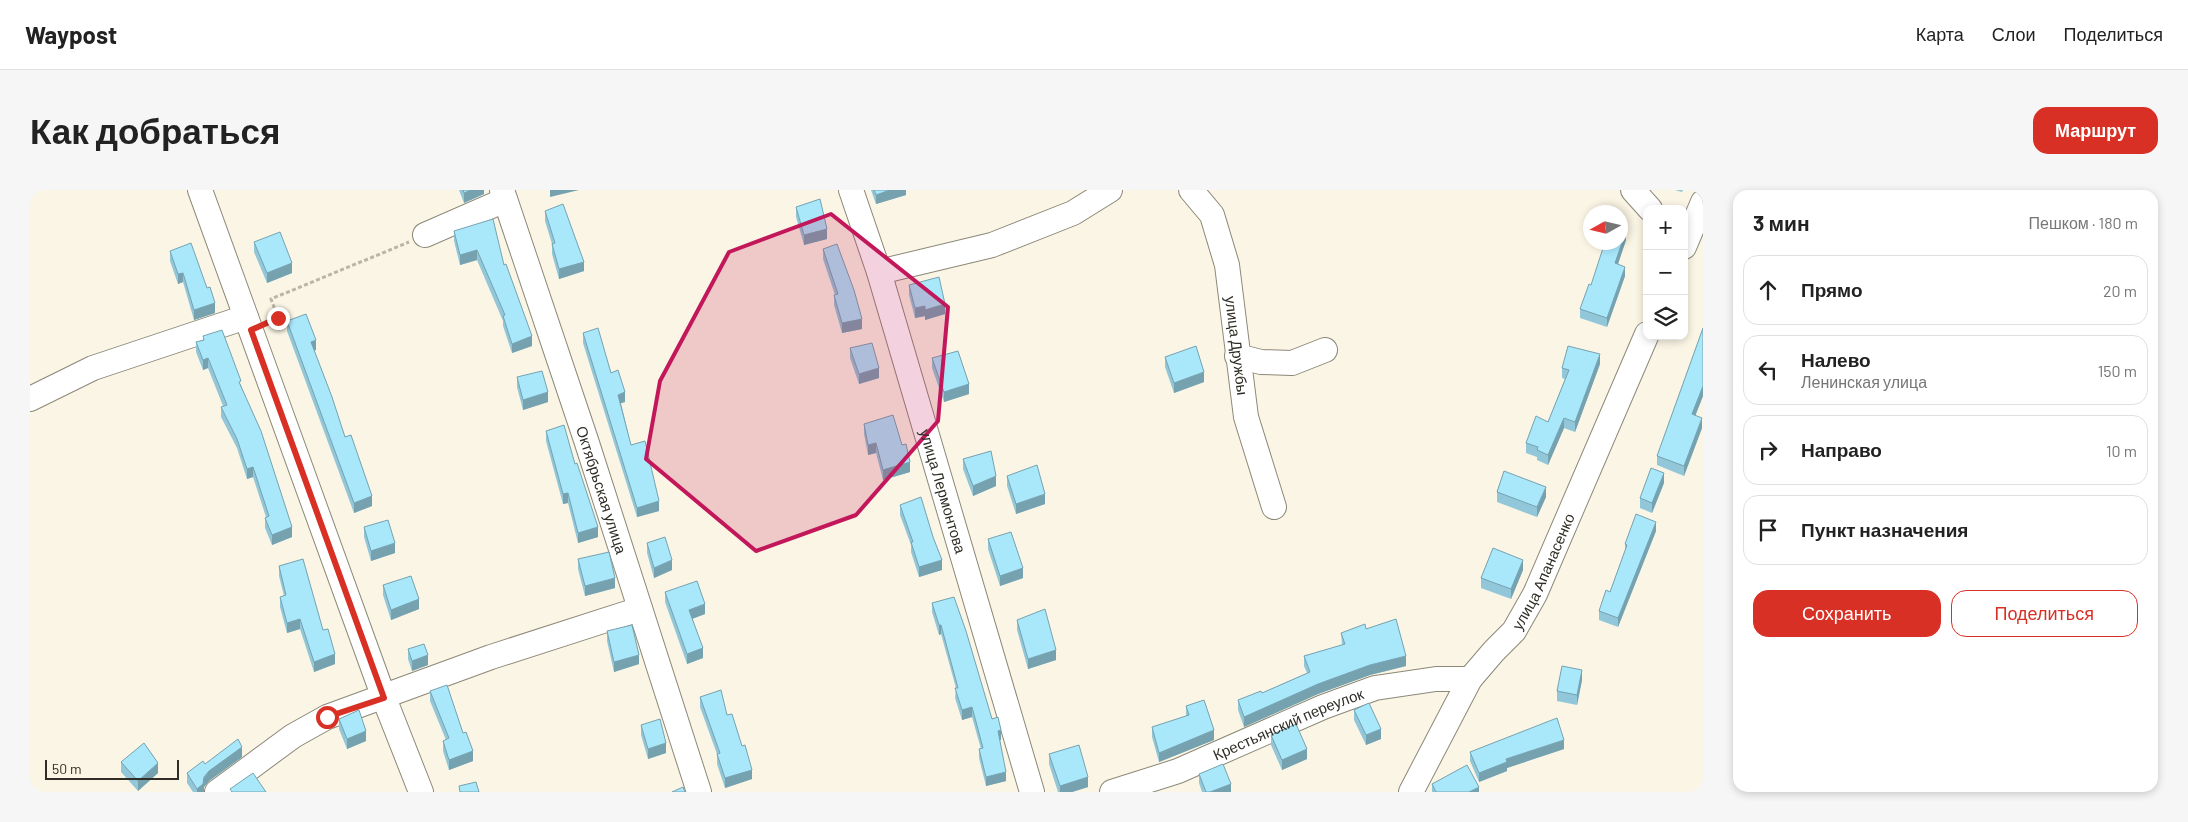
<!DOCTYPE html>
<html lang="ru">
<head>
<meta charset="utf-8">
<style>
  :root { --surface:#fff; --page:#f6f6f6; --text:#222; --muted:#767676; --line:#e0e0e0; --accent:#d93025 }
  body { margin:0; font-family:Barlow,sans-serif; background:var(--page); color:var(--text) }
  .controls { position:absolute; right:15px; top:15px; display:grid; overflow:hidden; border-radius:10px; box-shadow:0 2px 8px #0003 }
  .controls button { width:45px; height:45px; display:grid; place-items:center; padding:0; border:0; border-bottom:1px solid var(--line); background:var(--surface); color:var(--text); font:25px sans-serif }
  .compass { position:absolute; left:1553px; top:15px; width:45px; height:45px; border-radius:50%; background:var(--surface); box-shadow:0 2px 8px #0003; rotate:262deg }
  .scale { position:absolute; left:15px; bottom:12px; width:134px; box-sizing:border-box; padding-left:5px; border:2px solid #2f2d26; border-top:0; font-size:14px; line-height:18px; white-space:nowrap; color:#2f2d26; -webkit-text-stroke:4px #faf5e4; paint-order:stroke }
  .stop { position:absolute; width:15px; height:15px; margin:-11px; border:4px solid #d93025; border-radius:50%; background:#fff }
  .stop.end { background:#d93025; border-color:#fff; box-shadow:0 1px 5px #0008 }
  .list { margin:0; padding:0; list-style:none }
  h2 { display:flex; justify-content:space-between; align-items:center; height:65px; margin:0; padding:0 20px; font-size:21px }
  h2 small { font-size:16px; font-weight:400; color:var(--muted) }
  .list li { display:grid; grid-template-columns:32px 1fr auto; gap:15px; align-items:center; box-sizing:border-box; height:70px; margin:0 10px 10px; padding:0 10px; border:1px solid var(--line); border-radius:15px }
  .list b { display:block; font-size:19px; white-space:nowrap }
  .list p { margin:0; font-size:16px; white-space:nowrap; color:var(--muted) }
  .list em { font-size:16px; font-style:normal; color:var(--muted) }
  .actions { display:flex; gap:10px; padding:15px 20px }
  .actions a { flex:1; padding:11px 0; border:1px solid var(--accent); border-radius:15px; text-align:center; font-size:18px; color:var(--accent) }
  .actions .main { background:var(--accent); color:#fff }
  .icon { flex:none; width:28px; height:28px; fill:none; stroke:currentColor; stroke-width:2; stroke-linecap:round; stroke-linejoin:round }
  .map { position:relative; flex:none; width:1673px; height:602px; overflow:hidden; border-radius:15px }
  header { display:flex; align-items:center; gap:30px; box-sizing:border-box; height:70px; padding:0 25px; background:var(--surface); border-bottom:1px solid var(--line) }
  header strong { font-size:24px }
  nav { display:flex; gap:28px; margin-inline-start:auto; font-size:18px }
  .intro { display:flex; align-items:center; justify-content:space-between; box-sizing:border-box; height:120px; padding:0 30px }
  h1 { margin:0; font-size:35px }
  .button { padding:12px 22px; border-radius:15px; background:var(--accent); color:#fff; font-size:18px; font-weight:700 }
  main { display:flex; gap:30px; padding:0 30px }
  aside { flex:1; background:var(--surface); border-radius:15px; box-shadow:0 2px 8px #0003 }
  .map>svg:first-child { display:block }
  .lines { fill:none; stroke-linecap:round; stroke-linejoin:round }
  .minor-casing { stroke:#8c8878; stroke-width:26 }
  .path { stroke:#b9b5a7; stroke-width:3; stroke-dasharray:4 2.5; stroke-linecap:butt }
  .minor { stroke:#fff; stroke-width:24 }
  .wall { fill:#91c7d8 }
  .shaded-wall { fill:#76a2b0 }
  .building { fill:#a9e7fb; stroke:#76a2b0 }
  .route { stroke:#d93025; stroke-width:6 }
  .marked { fill:#c2185b; fill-opacity:0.2; stroke:#c2185b; stroke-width:4; stroke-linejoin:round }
  .labels { text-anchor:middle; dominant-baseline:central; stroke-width:4; stroke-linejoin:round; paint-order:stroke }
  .street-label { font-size:15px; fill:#2f2d26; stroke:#faf5e4 }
</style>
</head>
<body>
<header>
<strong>Waypost</strong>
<nav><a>Карта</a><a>Слои</a><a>Поделиться</a></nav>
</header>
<div class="intro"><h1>Как добраться</h1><a class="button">Маршрут</a></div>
<main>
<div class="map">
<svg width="1673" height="602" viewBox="0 0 1673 602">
  <rect width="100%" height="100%" fill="#faf5e4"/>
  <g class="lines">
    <!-- minor casing -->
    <g class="minor-casing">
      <g id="minor">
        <path d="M170 0 354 508 391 602"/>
        <path id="s1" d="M472 0 556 250 669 602"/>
        <path id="s2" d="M821 0 849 82 1002 602"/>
        <path id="s3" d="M1161 0 1182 25 1197 75 1216 227 1244 317"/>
        <path d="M1603 0 1620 19"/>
        <path d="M395 45 475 10"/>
        <path d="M1654 57 1673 12"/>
        <path d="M849 82 962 55 1043 23 1080 0"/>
        <path d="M1207 166 1231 172 1262 173 1295 160"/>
        <path d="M0 209 63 178 216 127"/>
        <path d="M187 602 263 546 297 527 461 467 610 419"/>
        <path id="s4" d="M1082 602 1148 581 1293 517 1345 498 1406 489H1440"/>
        <path id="s5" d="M1381 602 1440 489 1464 461 1484 441 1505 404 1617 144"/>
      </g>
    </g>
    <!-- path -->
    <path class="path" d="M240 132 248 128 241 109 379 52"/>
    <!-- minor -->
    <use href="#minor" class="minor"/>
  </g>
  <!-- wall -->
  <path class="wall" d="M429 0H454V4L434 13Z
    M841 0H876V5L846 14Z
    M1645 0H1653L1652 2Z
    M766 17 797 49 774 55 766 27Z
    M515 21 554 81 529 89 522 64V54L515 31Z
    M424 41 474 75 502 156 482 163 473 136V131L447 70 430 75 424 51Z
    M1596 50 1588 74 1595 86 1577 137 1550 128V119L1561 95Z
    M224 52 262 83 237 93 224 62Z
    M793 59 832 139 812 143 804 115V105H805L793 69Z
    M140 61 177 98 185 123 164 130 153 92 148 94 140 71Z
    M879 95 915 124 895 130V126L885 128 879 105Z
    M257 131 286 160H284L315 247 342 316 324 323 257 141Z
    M1673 138V206L1665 226 1672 238 1654 286 1627 275V266Z
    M553 143 581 183 595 212 591 213 601 255 629 321 607 327 553 153Z
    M173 146 211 195 262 347 242 355 235 338V328L236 327 223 287 217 289 207 258 191 227V217L193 216 178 178 173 180 166 162V152L173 150Z
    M820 158 849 188 829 194 820 168Z
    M1135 167 1174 192 1144 203 1135 177Z
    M902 168 939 204 914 212 902 178Z
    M1570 174 1545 242 1534 238 1518 275 1507 270V267L1496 263V253L1518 232 1535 189 1532 188V178Z
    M487 187 518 212 493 220 487 197Z
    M834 234 880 282 853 290 846 263 838 265 834 244Z
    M516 241 568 347 548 353 538 313 533 314 516 251Z
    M933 269 966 296 943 306 933 279Z
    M977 286 1015 314 986 324 977 296Z
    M1634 293 1622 323 1610 318V308Z
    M1467 302 1516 307 1507 327 1467 312Z
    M870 315 912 380 889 387 881 362V355L870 325Z
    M334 337 365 363 341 371 334 347Z
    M1626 341 1588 437 1569 430V421L1580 402 1595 362V354Z
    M958 349 993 388 970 396 958 359Z
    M617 353 642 380 624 388 617 363Z
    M548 369 585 398 555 406 548 379Z
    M249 376 293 440 305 474 284 482 270 439 257 443 250 417V407L254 406 249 386Z
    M1493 380 1481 409 1451 398V388Z
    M353 395 389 419 361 430 353 405Z
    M635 402 675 424 662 429 673 468 657 474 635 412Z
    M902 413 962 529 971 550H970L976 591 956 596 949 568V559H951L942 527 932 530 925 508 926 498 911 444 909 445 902 422Z
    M987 430 1026 470 998 479 987 440Z
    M1336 439 1376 476 1340 485 1288 504 1214 537 1208 520V510L1232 503 1277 483 1274 476V466L1312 455 1311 443Z
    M577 441 609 474 584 482 577 451Z
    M378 459 398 475 382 481 378 469Z
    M1552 490 1547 515 1527 511V501Z
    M400 501 433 543 443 571 419 580 413 561V551L416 550 400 511Z
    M670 507 697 525 722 589 695 598 687 574V564L670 517Z
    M1156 516 1184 550 1129 572 1122 547V537L1156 526Z
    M1324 520 1351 549 1336 555 1324 530Z
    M309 529 336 551 317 559 309 539Z
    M611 535 636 563 618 569 611 545Z
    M1241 545 1277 569 1252 580 1241 555Z
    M1534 559 1477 578V581L1449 592 1440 571V562Z
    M1019 564 1058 597 1042 602H1028L1019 574Z
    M212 567 179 591 174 597V602H163L157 593V583L175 574Z
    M91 572 128 583 108 601 91 582Z
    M1169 584 1201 602H1172L1169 593Z
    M1402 594 1449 602H1402Z"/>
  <!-- shaded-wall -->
  <path class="shaded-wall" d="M441 0H454V4L434 13V3Z
    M520 0H549L520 7Z
    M860 0H876V5L846 14V5Z
    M797 39V49L774 55V45Z
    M1596 41V50L1585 83V73Z
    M447 60V70L430 75V65Z
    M554 72V81L529 89V79Z
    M262 73V83L237 93V83Z
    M1595 77V86L1577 137V128Z
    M153 83V92L148 94V84Z
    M185 113V123L164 130V120Z
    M915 114V124L895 130V120Z
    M895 116V126L885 128V118Z
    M832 129V139L812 143V133Z
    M502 146V156L482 163V154Z
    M286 150V160L281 162V152Z
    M1570 164V174L1545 242V232Z
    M178 168V178L173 180V170Z
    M849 178V188L829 194V184Z
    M1174 182V192L1144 203V193Z
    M939 194V204L914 212V202Z
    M1673 196V206L1662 234V224Z
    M518 202V212L493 220V210Z
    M595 202V212L588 214V205Z
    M1534 228V238L1518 275V265Z
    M1672 228V238L1654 286V276Z
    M846 253V263L838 265V255Z
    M880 272V282L853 290V280Z
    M223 277V287L217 289V279Z
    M1634 283V293L1622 323V313Z
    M966 286V296L943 306V296Z
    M1516 297V307L1507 327V317Z
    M538 303V313L533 314V304Z
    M1015 304V314L986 324V314Z
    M342 306V316L324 323V313Z
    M629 311V321L607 327V318Z
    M1626 332V341L1588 437V428Z
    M262 337V347L242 355V345Z
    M568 337V347L548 353V343Z
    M365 353V363L341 371V361Z
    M642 370V380L624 388V378Z
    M912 370V380L889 387V377Z
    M1493 370V380L1481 409V399Z
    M993 378V388L970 396V386Z
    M585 388V398L555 406V396Z
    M389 409V419L361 430V420Z
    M675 414V424L659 430V420Z
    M270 429V439L257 443V433Z
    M909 435H911V444L909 445Z
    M673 458V468L657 474V464Z
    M1026 460V470L998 479V469Z
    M305 464V474L284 482V472Z
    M398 465V475L382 481V471Z
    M609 465V474L584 482V472Z
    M1376 466V476L1340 485 1288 504 1214 537V527L1288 494 1340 475Z
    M1552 480V490L1547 515V505Z
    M942 517V527L932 530V520Z
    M1351 539V549L1336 555V545Z
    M971 540V550H968V541Z
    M1184 540V550L1129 572V563Z
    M336 541V551L317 559V549Z
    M1534 550V559L1477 578V581L1449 592V583L1476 569Z
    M636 553V563L618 569V559Z
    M212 557V567L179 591 174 597V602H167V599L179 581Z
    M1277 559V569L1252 580V570Z
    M443 561V571L419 580V570Z
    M128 573V583L108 601V591Z
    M722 580V589L695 598V588Z
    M976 582V591L956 596V587Z
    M1058 587V597L1042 602H1030V596Z
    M1201 594V602H1180Z
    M1449 597V602H1439Z"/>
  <!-- building -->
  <path class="building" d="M433 0H441L434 3Z
    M844 0H860L846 5Z
    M790 9 797 39 774 45 766 17Z
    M533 14 554 72 529 79 522 54 525 53 515 21Z
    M463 29 474 75 476 74 502 146 482 154 473 126 475 125 447 60 430 65 424 41Z
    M1590 40 1596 41 1585 73 1595 77 1577 128 1550 119 1559 94 1561 95 1575 52H1590Z
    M250 42 262 73 237 83 224 52Z
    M161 53 177 98 180 97 185 113 164 120 153 83 148 84 140 61Z
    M807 54 824 100 832 129 812 133 804 105 808 104 793 59Z
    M909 87 915 114 895 120V116L885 118 879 95Z
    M276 124 286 150 281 152 302 207 315 247 321 245 342 306 324 313 257 131Z
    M568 138 581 183 588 180 595 202 588 205 601 255 615 251 629 311 607 318 553 143Z
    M1673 138V196L1662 224 1672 228 1654 276 1627 266Z
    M192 140 211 191 209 192 231 241 262 337 242 345 235 328 239 326 223 277 217 279 207 249 191 217 197 215 178 168 173 170 166 152 174 150 173 146Z
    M842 153 849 178 829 184 820 158Z
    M1166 156 1174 182 1144 193 1135 167Z
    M1538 156 1570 164 1545 232 1534 228 1518 265 1507 260 1508 257 1496 253 1506 226 1518 232 1539 180 1532 178Z
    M928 161 939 194 914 202 902 168Z
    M512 181 518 202 493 210 487 187Z
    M863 225 872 255 876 254 880 272 853 280 846 253 838 255 834 234Z
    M534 235 545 274 547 273 568 337 548 343 538 303 533 304 516 241Z
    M961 261 966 286 943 296 933 269Z
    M1007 275 1015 304 986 314 977 286Z
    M1621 278 1634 283 1622 313 1610 308Z
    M1474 281 1516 297 1507 317 1467 302Z
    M891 307 903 347 912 370 889 377 881 352H883L870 315Z
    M1606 324 1626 332 1588 428 1569 421 1576 400 1580 402 1597 355 1595 354Z
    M358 330 365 353 341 361 334 337Z
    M981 342 993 378 970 386 958 349Z
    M635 347 642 370 624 378 617 353Z
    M1463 358 1493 370 1481 399 1451 388Z
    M579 362 585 388 555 396 548 369Z
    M273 369 293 440 298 439 305 464 284 472 270 429 257 433 250 407 256 405 249 376Z
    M381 386 389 409 361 420 353 395Z
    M667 391 675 414 659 420 673 458 657 464 635 402Z
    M924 407 936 441 962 529 968 527 971 540 968 541 976 582 956 587 949 559 953 558 942 517 932 520 925 498H928L911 435H909L902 413Z
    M1015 419 1026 460 998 469 987 430Z
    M1366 429 1376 466 1340 475 1288 494 1214 527 1208 510 1231 501 1232 503 1280 482 1274 466 1315 454 1311 443 1335 434 1336 439Z
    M602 435 609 465 584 472 577 441Z
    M394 454 398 465 382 471 378 459Z
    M1532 476 1552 480 1547 505 1527 501Z
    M417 495 433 543 436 542 443 561 419 570 413 551 419 548 400 501Z
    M691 500 697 525 702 524 712 556 715 555 722 580 695 588 687 564 690 563 670 507Z
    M1174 510 1184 540 1129 563 1122 537 1159 525 1156 516Z
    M1339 513 1351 539 1336 545 1324 520Z
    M329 520 336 541 317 549 309 529Z
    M1527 528 1534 550 1476 569 1477 572 1449 583 1440 562Z
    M630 529 636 553 618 559 611 535Z
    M1266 534 1277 559 1252 570 1241 545Z
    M208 549 212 557 179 581 174 587 173 594 167 599 157 583 173 571 175 574Z
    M114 553 128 573 108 591 91 572Z
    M1049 555 1058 587 1030 596 1019 564Z
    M1193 574 1201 594 1180 602H1176L1169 584Z
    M1437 575 1449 597 1439 602H1406L1402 594Z
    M223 583 236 602H202L200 599Z
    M446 592 449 602H430L429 596Z
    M653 597 655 602H642Z"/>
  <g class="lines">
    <!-- route -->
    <path class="route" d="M248 128 221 140 354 508 297 527"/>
  </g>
  <!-- marked area -->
  <path class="marked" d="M801 24 918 117 908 231 826 325 726 361 616 269 630 191 699 62Z"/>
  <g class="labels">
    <!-- street labels -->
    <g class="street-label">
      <text stroke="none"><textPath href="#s3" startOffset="166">улица Дружбы</textPath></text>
      <text stroke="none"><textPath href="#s1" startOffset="316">Октябрьская улица</textPath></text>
      <text stroke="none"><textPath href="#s2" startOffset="315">улица Лермонтова</textPath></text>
      <text stroke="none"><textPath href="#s5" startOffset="259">улица Апанасенко</textPath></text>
      <text stroke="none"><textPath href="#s4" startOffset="189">Крестьянский переулок</textPath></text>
    </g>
  </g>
</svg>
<div class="controls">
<button>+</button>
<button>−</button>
<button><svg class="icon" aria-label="layers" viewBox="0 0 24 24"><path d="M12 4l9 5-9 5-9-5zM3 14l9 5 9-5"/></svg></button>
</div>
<svg class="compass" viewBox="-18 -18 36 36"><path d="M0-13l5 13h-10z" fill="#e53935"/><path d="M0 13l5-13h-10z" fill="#767676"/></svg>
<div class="scale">50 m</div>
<div class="stop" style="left:297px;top:527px"></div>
<div class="stop end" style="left:248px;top:128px"></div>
</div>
<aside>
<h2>3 мин<small>Пешком · 180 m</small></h2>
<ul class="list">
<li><svg class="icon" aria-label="ahead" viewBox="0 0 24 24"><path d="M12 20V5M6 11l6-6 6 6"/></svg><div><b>Прямо</b></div><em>20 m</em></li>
<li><svg class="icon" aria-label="left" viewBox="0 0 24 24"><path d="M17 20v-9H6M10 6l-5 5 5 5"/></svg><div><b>Налево</b><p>Ленинская улица</p></div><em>150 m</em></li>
<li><svg class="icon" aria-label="right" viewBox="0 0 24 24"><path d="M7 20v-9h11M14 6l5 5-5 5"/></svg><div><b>Направо</b></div><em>10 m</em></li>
<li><svg class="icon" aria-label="arrive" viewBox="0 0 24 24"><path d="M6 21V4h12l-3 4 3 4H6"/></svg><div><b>Пункт назначения</b></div></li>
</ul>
<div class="actions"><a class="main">Сохранить</a><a>Поделиться</a></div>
</aside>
</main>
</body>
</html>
